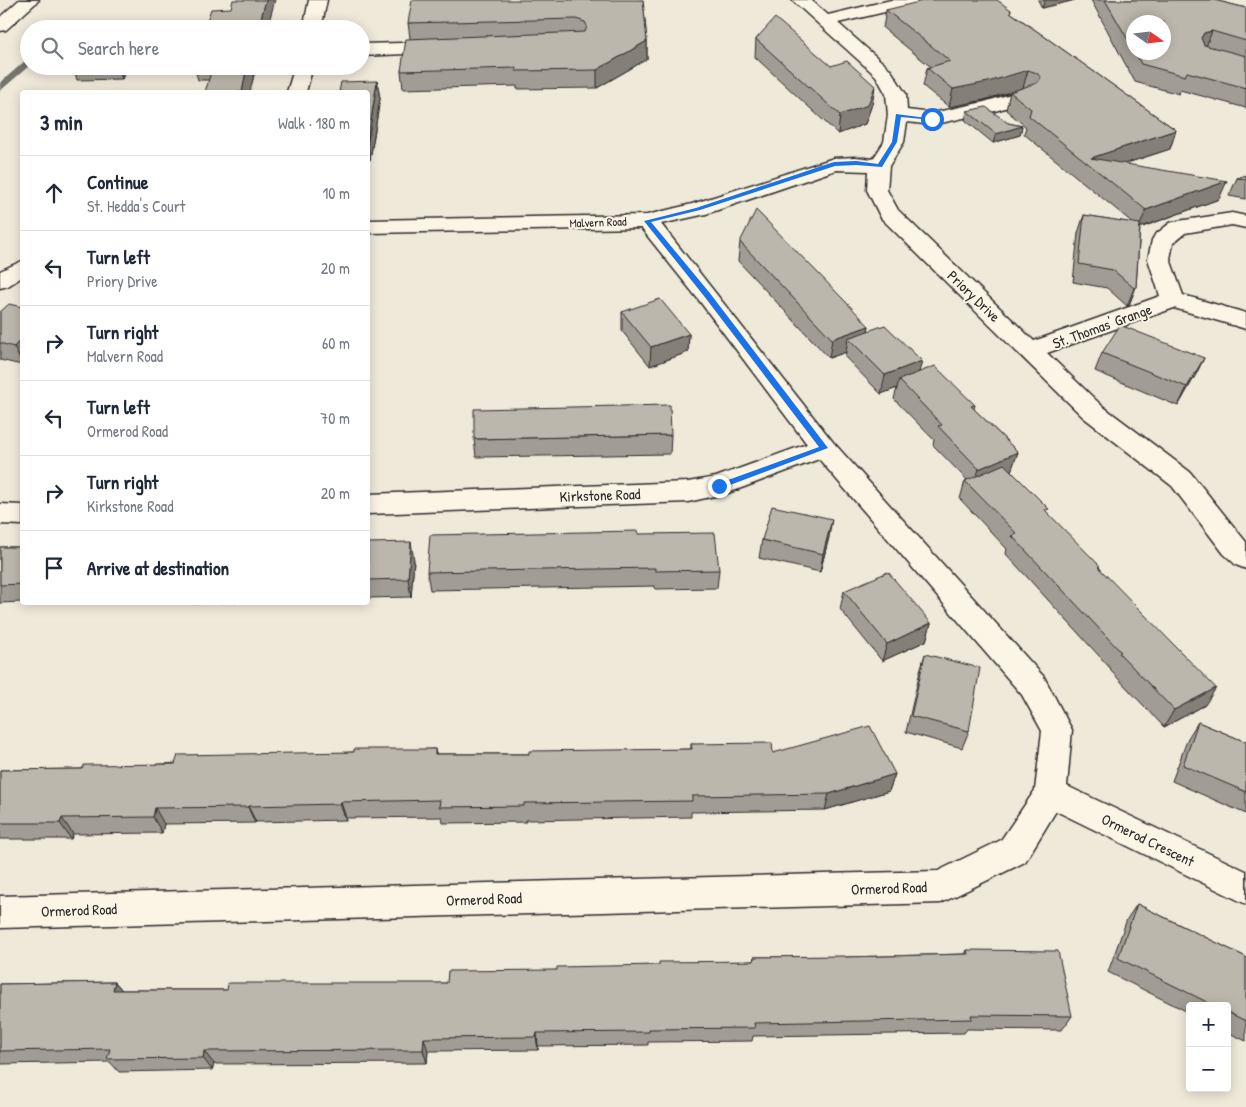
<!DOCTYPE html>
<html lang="en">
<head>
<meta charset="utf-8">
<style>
  :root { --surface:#fff; --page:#f2f2f3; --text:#1f2937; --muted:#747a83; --line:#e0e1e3 }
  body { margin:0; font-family:"Patrick Hand",sans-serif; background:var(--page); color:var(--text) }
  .controls { position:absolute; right:15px; bottom:15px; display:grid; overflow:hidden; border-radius:5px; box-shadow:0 2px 12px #0003 }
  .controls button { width:45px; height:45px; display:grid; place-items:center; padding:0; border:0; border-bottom:1px solid var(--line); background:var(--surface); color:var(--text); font:25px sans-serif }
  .compass { position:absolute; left:1126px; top:15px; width:45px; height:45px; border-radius:50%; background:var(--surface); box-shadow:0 2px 12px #0003; rotate:104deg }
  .stop { position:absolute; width:15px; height:15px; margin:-11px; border:4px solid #1a73e8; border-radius:50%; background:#fff }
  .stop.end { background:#1a73e8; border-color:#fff; box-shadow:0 1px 5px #0008 }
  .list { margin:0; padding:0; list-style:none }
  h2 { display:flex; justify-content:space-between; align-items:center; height:65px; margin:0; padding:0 20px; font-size:21px }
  h2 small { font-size:16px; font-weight:400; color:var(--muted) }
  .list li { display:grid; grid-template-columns:32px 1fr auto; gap:15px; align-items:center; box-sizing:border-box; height:75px; padding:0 20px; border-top:1px solid var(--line) }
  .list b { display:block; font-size:19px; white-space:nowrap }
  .list p { margin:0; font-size:16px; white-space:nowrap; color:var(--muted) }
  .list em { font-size:16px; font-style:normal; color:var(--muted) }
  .icon { flex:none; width:28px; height:28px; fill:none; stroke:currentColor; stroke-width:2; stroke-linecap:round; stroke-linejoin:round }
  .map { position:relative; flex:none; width:1246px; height:1107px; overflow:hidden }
  .search { position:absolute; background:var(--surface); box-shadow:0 2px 12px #0003; left:20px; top:20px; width:350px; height:55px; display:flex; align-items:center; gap:12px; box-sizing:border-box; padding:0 18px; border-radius:28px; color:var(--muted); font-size:19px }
  .panel { position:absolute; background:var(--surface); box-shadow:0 2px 12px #0003; left:20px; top:90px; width:350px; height:515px; border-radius:5px }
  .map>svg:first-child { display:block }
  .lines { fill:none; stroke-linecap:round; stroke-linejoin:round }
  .stream { fill:#75736d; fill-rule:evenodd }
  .minor-casing { stroke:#2b2b2b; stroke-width:3 }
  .minor { fill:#fcf5e5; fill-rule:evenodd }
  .wall { fill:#a29d94; stroke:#2b2b2b; fill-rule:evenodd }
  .shaded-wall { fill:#848078; stroke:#2b2b2b }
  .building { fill:#bcb7ac; stroke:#2b2b2b }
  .route { fill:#1a73e8 }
  .labels { text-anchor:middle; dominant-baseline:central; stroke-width:4; stroke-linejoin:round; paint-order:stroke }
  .far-street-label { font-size:12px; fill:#2b2b2b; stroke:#fcf5e5 }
  .street-label { font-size:15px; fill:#2b2b2b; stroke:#fcf5e5 }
</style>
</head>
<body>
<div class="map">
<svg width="1246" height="1107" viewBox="0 0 1246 1107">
  <rect width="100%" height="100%" fill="#efe9da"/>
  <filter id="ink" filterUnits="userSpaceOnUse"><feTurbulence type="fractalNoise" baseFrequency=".02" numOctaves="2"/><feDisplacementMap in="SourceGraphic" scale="10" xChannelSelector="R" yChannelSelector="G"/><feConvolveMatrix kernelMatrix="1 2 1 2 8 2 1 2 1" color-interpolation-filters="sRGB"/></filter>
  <g filter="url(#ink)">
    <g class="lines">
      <!-- stream -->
      <path class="stream" d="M26 60H29V66L0 91V83Z"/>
      <!-- minor casing -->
      <g class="minor-casing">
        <path id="minor" d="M19 0H39L6 30 0 31V17Z
          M309 0H327L321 29H303Z
          M792 0H811L828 15 891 0H922L919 4 838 23 890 69 906 94 907 110 932 113 984 102 1024 90 1031 92 1034 96 1031 100 995 111 932 125 907 122 904 142 889 166 887 190 898 210 1034 341 1160 296 1148 259 1152 240 1155 235 1170 223 1178 221 1232 213 1246 216V228L1232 225 1185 233 1173 243 1170 259 1183 295 1246 313V329L1174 308 1047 353 1101 405 1190 472 1246 542V569L1236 565 1224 554 1172 486 1083 417 881 218 867 190 868 171 836 170 706 214 661 224 833 442 1044 677 1072 730 1067 786 1246 871V904L1056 811 1025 862 941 903 0 928V896L938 871 1001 840 1035 790 1042 731 1022 695 819 459 728 493 688 502 368 514V494L688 482 716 477 807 444 698 299 641 228 368 233V220L647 215 692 204 834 158 856 157 873 159 884 142 888 115 886 94 876 76Z
          M442 42 449 44 451 48 449 52 361 56V44Z
          M295 66H313L306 92H287Z
          M22 261V277L8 286 0 288V271Z
          M0 504 22 505V525L0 524Z"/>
      </g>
      <!-- minor -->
      <use href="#minor" class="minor"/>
    </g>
    <!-- wall -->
    <path class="wall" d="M643 0 647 41V59L597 88 517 89V86L403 89 401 71 410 38 408 23Z
      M1038 0H1075L1042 8Z
      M1091 0H1214L1246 8V108L1180 90 1179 94 1135 82ZM1134 22 1164 52H1134Z
      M886 10H1011L1010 12 1176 130 1170 149 1124 164 1219 199 1140 228 1136 287 1129 305 1127 306 1107 288 1073 282 1078 233 1084 215 1133 223 1024 134 1026 127 1006 110 1010 92 984 100 949 107 923 86 927 68 931 67 883 28Z
      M756 39 831 66 875 86 872 104 865 124 838 134 755 57Z
      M73 66H127L122 79 77 80Z
      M194 66H256L252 83 209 80H198Z
      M377 81 380 99 370 160H368V92Z
      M967 111 1008 123 1022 126 1020 135 993 143 965 120Z
      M1246 175V199L1229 196 1237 178Z
      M740 242 869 326 868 331 919 373 975 405 974 409 1018 452 1011 471 1047 513 1099 567 1205 705 1164 727 1110 670 1111 669 1006 554 1007 549 960 499 965 481 967 480 933 445 934 440 894 399 897 388 881 394 845 357 846 352 829 358 738 261Z
      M22 307V365L0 360V312Z
      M622 312 689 334 688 352 650 366 622 331Z
      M1102 353 1204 358 1195 376 1178 406 1095 371Z
      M671 435 670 454 476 457 474 439Z
      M638 534 719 570 717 588 655 589V586L430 590 427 572Z
      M829 537 820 572 759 558 762 540Z
      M368 543 414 560 411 597 368 598Z
      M0 547H22V602L0 603Z
      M844 591 931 623 926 641 882 661 840 609Z
      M191 602H239L192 604Z
      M925 654 969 731 962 748 906 732 920 671Z
      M1198 722 1246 742V814L1172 781 1188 738Z
      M691 744 773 753 895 774 889 791 825 810 691 812V817L526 820V822L443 823 442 817 346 818V820L256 822 255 823 164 824 162 833 73 834 71 839H0V770L82 769 354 752 435 749 436 754H529L691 749Z
      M1137 904 1246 957V1041L1227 1032V1006H1190V1013L1108 972 1127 919Z
      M967 950 1072 1016 1062 1030 967 1029 964 1033 753 1036 752 1041 648 1042V1045L538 1046V1050L428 1051 427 1063 214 1064 212 1070 119 1072 110 1062 0 1064V984L115 982 122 990H227L447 983 557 970 753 961 754 957H845L965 954Z"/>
    <!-- shaded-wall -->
    <path class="shaded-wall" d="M266 0H275L267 29H258Z
      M1045 0H1075L1042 8Z
      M1212 31 1205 49 1201 38 1204 33Z
      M647 41V59L597 88V70Z
      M118 66H127L122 79Z
      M247 66H256L250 92H242Z
      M1028 70 1023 88 984 100 949 107 953 89Z
      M377 81 380 99 370 160 368 144V140Z
      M875 86 872 104 865 124 838 134 840 115Z
      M1022 126 1020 135 993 143 996 134Z
      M1176 130 1170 149 1099 172 1091 158Z
      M1227 181 1219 199 1139 228 1146 210Z
      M1136 287 1129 305 1127 306 1134 288Z
      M869 326 865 345 848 338 846 352 829 358 832 339Z
      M689 334 688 352 650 366 651 347Z
      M22 338V364L14 347Z
      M1204 358 1195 376 1178 406 1187 387Z
      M922 361 917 380H899L897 388 881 394 885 375Z
      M1018 452 1011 471 973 487 979 469Z
      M832 519 829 537 820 572 823 554Z
      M411 542 414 560 411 597 408 579Z
      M931 623 926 641 882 661 887 644Z
      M1216 688 1205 705 1164 727 1174 710Z
      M895 774 889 791 825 810 829 794Z
      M341 802 346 818V820L340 804Z
      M248 806 256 822 255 823 248 807Z
      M155 808 164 824 162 833 153 817Z
      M62 818 73 834 71 839 60 823Z
      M115 982 126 995 113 990Z
      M537 1033 538 1046V1050L536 1037Z
      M424 1038 428 1051 427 1063 423 1050Z
      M204 1051 214 1064 212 1070 203 1058Z"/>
    <!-- building -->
    <path class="building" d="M233 0H266L258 29H204L211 9 231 8Z
      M412 0H643L647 41 597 70 516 71V68L401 71 406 39 585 32 587 26 585 22 576 19 408 23Z
      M927 0H997L1011 10 1010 12 1176 130 1091 158 1227 181 1146 210 1029 116 1031 109 1010 92 1037 83 1041 78 1037 73 1028 70 988 82 953 89 927 68 950 61 886 10Z
      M1105 0H1214L1246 8V41L1212 31 1204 33 1201 38 1204 45 1246 56V88L1187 72 1185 76 1141 64 1135 52H1164V22H1134V50Z
      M775 18 831 66 847 61 875 86 868 105 840 115 756 39Z
      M130 24 129 29H85L86 26Z
      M213 66H247L242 92H205Z
      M377 81 368 140V92H339L341 82Z
      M986 107 1008 123 1022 126 996 134 967 111Z
      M1246 175V179L1237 178Z
      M756 210 816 271 869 326 832 339 740 242Z
      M1084 215 1140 224 1136 287 1134 288 1113 270 1079 264Z
      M660 299 689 334 651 347 622 312Z
      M9 304 22 307V338L14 347 0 343V312Z
      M885 325 922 361 885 375 848 338Z
      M1120 325 1204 358 1187 387 1102 353Z
      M935 366 975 405 971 406 1018 452 979 469 938 426 942 425 899 380Z
      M670 405 671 435 474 439V409Z
      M1004 464 1049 509 1045 510 1100 566 1098 567 1216 688 1174 710 1119 653 1121 652 1012 536 1017 534 965 481Z
      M772 506 832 519 823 554 762 540Z
      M638 531V534L715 533 719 570 655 571V568L427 572 430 535Z
      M411 542 408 579 368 580V543Z
      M0 547H22V584L0 585Z
      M888 572 931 623 887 644 844 591Z
      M925 654 980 668 969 731 911 716Z
      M1198 722 1246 742V792L1183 765Z
      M870 726 895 774 829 794 692 796V801L524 803V806L439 807 440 800 341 802 340 804 248 806V807L155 808 153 817 62 818 60 823H0V770L82 769 84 765 175 764 178 755 354 752V749H435V754H529V751L692 749 691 744 772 743 773 753Z
      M1137 904 1246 957V1021L1227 1012V1006H1215L1118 958Z
      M967 950 1058 951 1072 1016 971 1015 972 1019 754 1023 755 1028 649 1029V1032L537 1033 536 1037 424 1038 423 1050 204 1051 203 1058 107 1059 110 1049 0 1051V984L115 982 113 990H227L228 983H447L448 971 557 970V967L659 965V962L754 961V957L844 956 845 957 968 954Z"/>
  </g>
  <!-- route -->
  <path class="route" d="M896 114 935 119 932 120 901 117 897 142 882 167 856 165 835 166 700 210 651 222 709 292 828 448 722 488H717V484L819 447 704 296 644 221 696 208 834 162 856 161 878 164 892 142Z"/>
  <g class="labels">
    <!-- far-street labels -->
    <g class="far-street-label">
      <text transform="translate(598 222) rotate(-2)">Malvern Road</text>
    </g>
    <!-- street labels -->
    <g class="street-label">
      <text transform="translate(974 296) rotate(44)">Priory Drive</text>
      <text transform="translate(1102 326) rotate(-20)">St. Thomas' Grange</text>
      <text transform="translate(600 495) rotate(-2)">Kirkstone Road</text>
      <text transform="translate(1148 840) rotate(26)">Ormerod Crescent</text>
      <text transform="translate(889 888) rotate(-2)">Ormerod Road</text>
      <text transform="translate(484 899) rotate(-2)">Ormerod Road</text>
      <text transform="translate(79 910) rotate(-2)">Ormerod Road</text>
    </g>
  </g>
</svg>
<div class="controls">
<button>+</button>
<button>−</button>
</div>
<svg class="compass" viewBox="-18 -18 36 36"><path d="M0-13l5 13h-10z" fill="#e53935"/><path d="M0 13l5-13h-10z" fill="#747a83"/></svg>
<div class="stop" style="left:932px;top:119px"></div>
<div class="stop end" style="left:719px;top:486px"></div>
<div class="search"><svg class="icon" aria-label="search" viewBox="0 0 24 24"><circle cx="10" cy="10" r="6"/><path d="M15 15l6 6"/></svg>Search here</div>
<section class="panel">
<h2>3 min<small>Walk · 180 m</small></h2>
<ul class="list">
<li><svg class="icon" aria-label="ahead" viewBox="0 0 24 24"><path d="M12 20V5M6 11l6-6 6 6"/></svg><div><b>Continue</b><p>St. Hedda's Court</p></div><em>10 m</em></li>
<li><svg class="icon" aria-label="left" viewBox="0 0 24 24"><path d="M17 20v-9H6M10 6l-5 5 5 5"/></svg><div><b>Turn left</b><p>Priory Drive</p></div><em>20 m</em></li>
<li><svg class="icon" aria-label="right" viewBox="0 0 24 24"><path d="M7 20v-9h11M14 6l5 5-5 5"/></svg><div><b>Turn right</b><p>Malvern Road</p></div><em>60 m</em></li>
<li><svg class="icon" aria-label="left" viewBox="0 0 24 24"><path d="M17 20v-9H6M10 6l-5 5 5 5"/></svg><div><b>Turn left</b><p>Ormerod Road</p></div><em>70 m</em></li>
<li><svg class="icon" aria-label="right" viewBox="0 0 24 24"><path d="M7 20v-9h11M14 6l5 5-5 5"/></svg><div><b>Turn right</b><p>Kirkstone Road</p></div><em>20 m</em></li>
<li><svg class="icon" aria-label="arrive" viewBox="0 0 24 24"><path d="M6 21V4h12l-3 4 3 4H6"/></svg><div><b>Arrive at destination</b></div></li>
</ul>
</section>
</div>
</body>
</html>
